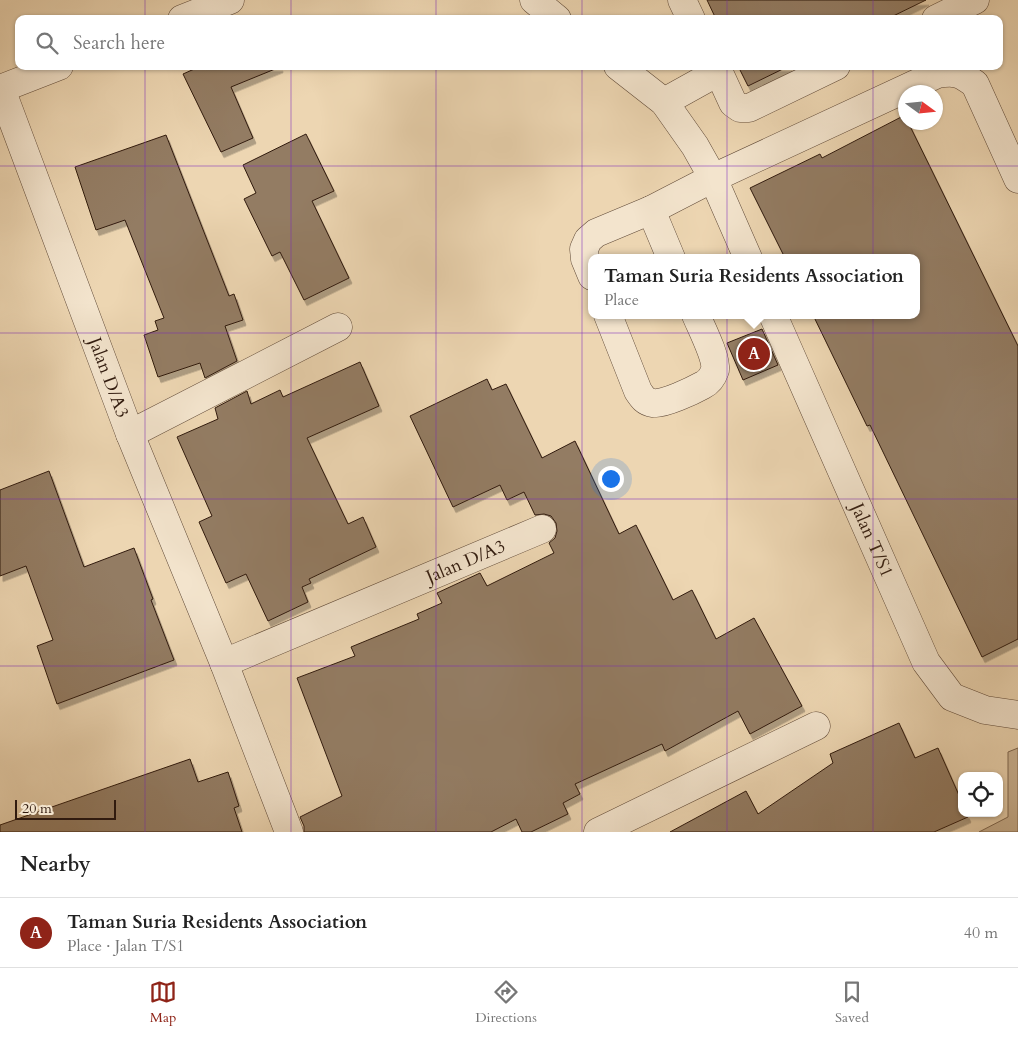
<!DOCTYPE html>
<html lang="en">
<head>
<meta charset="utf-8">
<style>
  :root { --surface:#fff; --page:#f6f6f6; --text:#222; --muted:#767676; --line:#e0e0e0; --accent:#8f2418 }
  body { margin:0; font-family:Cardo,serif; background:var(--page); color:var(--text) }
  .controls { position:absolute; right:15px; bottom:15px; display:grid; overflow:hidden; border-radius:10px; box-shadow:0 1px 4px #0004 }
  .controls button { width:45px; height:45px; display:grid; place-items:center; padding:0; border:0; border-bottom:1px solid var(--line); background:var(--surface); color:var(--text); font:25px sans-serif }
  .compass { position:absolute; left:898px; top:85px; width:45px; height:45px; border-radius:50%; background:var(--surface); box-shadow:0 1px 4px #0004; rotate:105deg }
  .scale { position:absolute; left:15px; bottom:12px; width:101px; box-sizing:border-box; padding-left:5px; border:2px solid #311b0f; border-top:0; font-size:14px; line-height:18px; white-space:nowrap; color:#311b0f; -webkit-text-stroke:4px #f3e4cd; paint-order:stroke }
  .you { position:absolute; left:610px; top:478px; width:18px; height:18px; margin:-12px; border:4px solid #fff; border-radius:50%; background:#1a73e8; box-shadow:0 0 0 8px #1a73e833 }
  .badge { display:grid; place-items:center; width:32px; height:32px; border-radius:50%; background:var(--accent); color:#fff; font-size:16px; font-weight:700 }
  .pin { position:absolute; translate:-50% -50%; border:2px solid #fff; box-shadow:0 1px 5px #0006 }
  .popup { position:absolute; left:588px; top:254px; width:332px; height:65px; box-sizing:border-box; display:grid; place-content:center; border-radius:10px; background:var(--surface); filter:drop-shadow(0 1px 4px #0005); font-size:16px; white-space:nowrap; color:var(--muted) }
  .popup b { font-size:19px; color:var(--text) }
  .popup::after { content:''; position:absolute; left:50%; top:100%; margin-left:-10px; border:10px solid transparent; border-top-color:var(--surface) }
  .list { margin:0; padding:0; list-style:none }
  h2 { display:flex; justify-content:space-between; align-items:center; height:65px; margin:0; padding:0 20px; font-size:21px }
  h2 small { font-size:16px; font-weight:400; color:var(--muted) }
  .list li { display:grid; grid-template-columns:32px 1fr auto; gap:15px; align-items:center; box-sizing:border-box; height:70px; padding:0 20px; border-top:1px solid var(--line) }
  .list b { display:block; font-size:19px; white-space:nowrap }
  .list p { margin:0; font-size:16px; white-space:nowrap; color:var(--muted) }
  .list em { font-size:16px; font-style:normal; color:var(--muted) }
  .icon { flex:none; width:28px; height:28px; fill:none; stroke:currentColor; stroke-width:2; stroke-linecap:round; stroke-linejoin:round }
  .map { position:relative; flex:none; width:1018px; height:832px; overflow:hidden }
  .search { position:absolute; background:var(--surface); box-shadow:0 1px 4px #0004; left:15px; right:15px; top:15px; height:55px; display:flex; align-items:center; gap:12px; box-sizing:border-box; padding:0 18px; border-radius:10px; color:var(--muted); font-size:19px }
  .sheet { height:135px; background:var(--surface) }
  nav { display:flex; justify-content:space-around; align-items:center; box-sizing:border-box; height:70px; border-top:1px solid var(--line); background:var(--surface); font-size:14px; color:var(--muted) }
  nav a { display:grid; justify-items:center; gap:2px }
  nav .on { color:var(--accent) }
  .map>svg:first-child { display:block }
  .green { fill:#cdb696; stroke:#7f6852 }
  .building { fill:#937c64; stroke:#311b0f; filter:url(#shadow) }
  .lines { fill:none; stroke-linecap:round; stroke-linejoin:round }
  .minor-casing { stroke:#604a38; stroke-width:29 }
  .minor { stroke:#f3e4cd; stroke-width:28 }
  .grid { fill:none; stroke:#7b2cbf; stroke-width:1; stroke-opacity:0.55 }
  .labels { text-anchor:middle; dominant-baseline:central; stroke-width:5; stroke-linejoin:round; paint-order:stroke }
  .street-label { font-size:18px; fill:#311b0f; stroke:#f3e4cd }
</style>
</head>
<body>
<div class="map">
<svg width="1018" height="832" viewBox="0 0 1018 832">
  <defs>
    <filter id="shadow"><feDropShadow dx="3" dy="5.5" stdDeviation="0" flood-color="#0004"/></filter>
  </defs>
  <rect width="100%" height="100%" fill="#edd6b2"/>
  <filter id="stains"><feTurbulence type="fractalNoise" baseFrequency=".004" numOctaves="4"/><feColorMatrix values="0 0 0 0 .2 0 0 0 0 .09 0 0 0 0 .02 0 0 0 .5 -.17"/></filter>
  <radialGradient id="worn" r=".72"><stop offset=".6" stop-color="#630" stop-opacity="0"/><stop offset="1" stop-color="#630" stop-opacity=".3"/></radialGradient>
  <!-- green -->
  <path class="green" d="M1018 748V832H979L1008 817V752Z"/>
  <!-- building -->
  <path class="building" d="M707 0H926L887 19H716Z
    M201 66H280V67L231 87 253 138 221 152 183 74Z
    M738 66H789L748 86Z
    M905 115 906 122H908L1018 346V639L982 657 870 425 867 426 813 315H916V258H785L750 188 820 154 822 158Z
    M306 134 334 191 312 201 349 278 304 300 280 252 272 256 244 199 256 193 243 165Z
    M166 135 229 296 234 294 243 320 225 326 237 361 205 378 200 363 158 377 144 335 158 330 155 321 164 318 125 220 96 230 75 167Z
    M762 329 778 365 743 380 727 343Z
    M360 362 379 406 307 438 348 524 363 517 376 547 309 579 311 583 302 587 308 602 268 621 246 574 226 583 199 522 212 516 177 437 218 419 215 408 247 391 251 404 280 390 283 397Z
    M487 379 492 390 506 384 542 458 575 441 619 534 636 525 673 600 692 590 716 639 754 618 802 706 750 734 738 711 665 751 662 744 575 784 580 794 563 803 568 814 531 832H522L516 819 491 832H304V826L300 817 342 796 297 678 355 656 351 647 419 619 417 614 442 603 437 593 480 573 487 586 554 553 549 543 555 538 557 531 556 523 551 516 544 514 535 515 524 492 507 500 500 485 453 507 410 416Z
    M49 471 84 567 134 548 153 599 151 600 174 660 57 704 37 646 53 640 26 566 0 576V490Z
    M899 723 915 758 938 748 962 802V813H966L968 817 934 832H670L746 791 758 814 833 763 830 754Z
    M190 759 198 782 228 772 239 806 234 808 242 832H0V825Z"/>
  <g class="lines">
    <!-- minor casing -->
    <g class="minor-casing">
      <g id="minor">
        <path d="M534 0 557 19"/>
        <path d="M682 0 691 19"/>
        <path d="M182 19 230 0"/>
        <path d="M936 19 975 0"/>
        <path d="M618 66 664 102 695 146 713 178 748 258"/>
        <path d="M716 66 733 103 740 108H749L836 66"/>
        <path d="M0 89 59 66"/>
        <path id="s1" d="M1 89 130 434 224 663 289 832"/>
        <path d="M664 102 718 72"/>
        <path d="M651 210 671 258"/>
        <path d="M592 276 585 259 584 249 588 240 596 233 651 210 713 178 937 74C956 71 960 73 975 84L1018 179"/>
        <path d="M608 315 638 391C642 397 645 402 653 403 663 405 694 390 703 385 709 382 713 376 715 370 717 358 701 327 696 315"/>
        <path id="s2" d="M773 315 926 662 952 697 985 710 1018 715"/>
        <path d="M130 434 338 327"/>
        <path id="s3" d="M224 663 542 529"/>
        <path d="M598 832 816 726"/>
      </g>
    </g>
    <!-- minor -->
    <use href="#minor" class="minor"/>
  </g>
  <!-- grid -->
  <path class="grid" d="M145 0V19M291 0V19M436 0V19M582 0V19M727 0V19M873 0V19M145 66V832M291 66V832M436 66V832M582 66V832M727 66V832M873 66V832M0 166H1018M0 333H1018M0 499H1018M0 666H1018"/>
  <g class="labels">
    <!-- street labels -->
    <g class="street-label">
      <text stroke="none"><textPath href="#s1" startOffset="308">Jalan D/A3</textPath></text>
      <text stroke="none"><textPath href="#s2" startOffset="246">Jalan T/S1</textPath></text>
      <text stroke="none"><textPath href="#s3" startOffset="262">Jalan D/A3</textPath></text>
    </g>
  </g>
  <rect width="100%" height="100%" filter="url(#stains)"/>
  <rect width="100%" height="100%" fill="url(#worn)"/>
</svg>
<div class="controls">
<button><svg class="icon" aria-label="locate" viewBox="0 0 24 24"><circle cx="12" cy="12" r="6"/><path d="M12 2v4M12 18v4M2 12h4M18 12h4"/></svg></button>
</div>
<svg class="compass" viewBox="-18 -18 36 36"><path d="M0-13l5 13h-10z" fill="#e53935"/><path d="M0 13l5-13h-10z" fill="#767676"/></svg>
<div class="scale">20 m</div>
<div class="you"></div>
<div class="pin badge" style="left:754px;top:354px">A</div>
<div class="popup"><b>Taman Suria Residents Association</b>Place</div>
<div class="search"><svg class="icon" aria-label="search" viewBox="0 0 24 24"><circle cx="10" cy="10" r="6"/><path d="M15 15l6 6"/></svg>Search here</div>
</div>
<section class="sheet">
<h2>Nearby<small></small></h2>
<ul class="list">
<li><span class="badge">A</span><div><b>Taman Suria Residents Association</b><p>Place · Jalan T/S1</p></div><em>40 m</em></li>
</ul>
</section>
<nav>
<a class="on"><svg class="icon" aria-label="map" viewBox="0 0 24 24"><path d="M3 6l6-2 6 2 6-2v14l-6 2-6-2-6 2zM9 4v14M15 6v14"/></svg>Map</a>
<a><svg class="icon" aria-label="directions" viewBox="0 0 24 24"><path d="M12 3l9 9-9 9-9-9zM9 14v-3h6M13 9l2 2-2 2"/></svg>Directions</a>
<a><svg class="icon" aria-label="saved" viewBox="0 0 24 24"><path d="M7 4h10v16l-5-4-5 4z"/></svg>Saved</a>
</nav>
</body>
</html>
